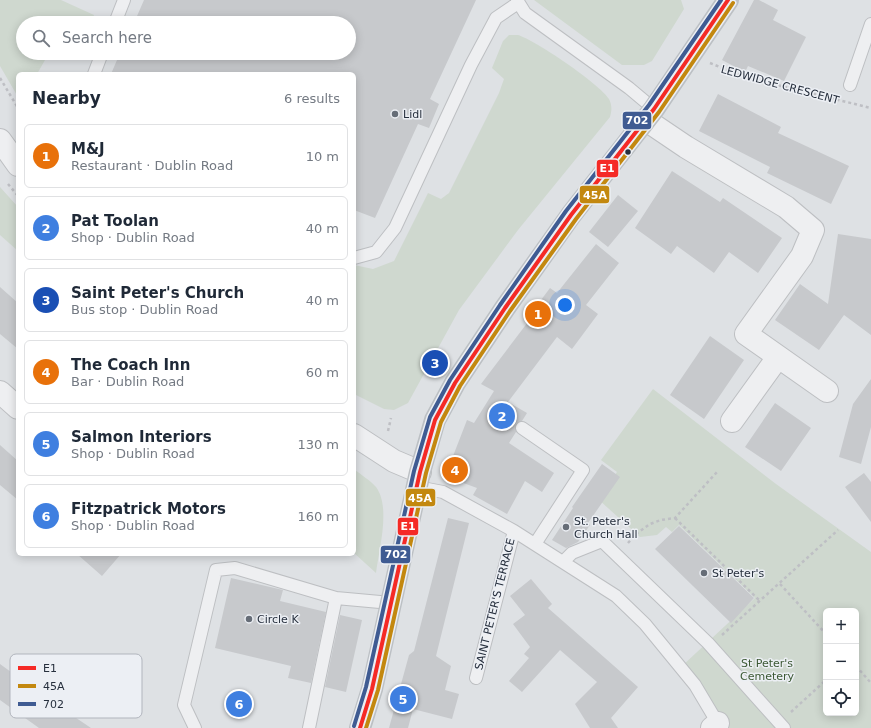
<!DOCTYPE html>
<html lang="en">
<head>
<meta charset="utf-8">
<style>
  :root { --surface:#fff; --page:#f2f2f3; --text:#1f2937; --muted:#747a83; --line:#e0e1e3; --accent:#db2777 }
  body { margin:0; font-family:"DejaVu Sans",sans-serif; background:var(--page); color:var(--text) }
  .controls { position:absolute; right:12px; bottom:12px; display:grid; overflow:hidden; border-radius:6px; box-shadow:0 2px 10px #0003 }
  .controls button { width:36px; height:36px; display:grid; place-items:center; padding:0; border:0; border-bottom:1px solid var(--line); background:var(--surface); color:var(--text); font:20px sans-serif }
  .you { position:absolute; left:565px; top:305px; width:14px; height:14px; margin:-10px; border:3px solid #fff; border-radius:50%; background:#1a73e8; box-shadow:0 0 0 6px #1a73e833 }
  .badge { display:grid; place-items:center; width:26px; height:26px; border-radius:50%; background:var(--accent); color:#fff; font-size:13px; font-weight:700 }
  .pin { position:absolute; translate:-50% -50%; border:2px solid #fff; box-shadow:0 1px 4px #0006 }
  .list { margin:0; padding:0; list-style:none }
  h2 { display:flex; justify-content:space-between; align-items:center; height:52px; margin:0; padding:0 16px; font-size:17px }
  h2 small { font-size:13px; font-weight:400; color:var(--muted) }
  .list li { display:grid; grid-template-columns:26px 1fr auto; gap:12px; align-items:center; box-sizing:border-box; height:64px; margin:0 8px 8px; padding:0 8px; border:1px solid var(--line); border-radius:6px }
  .list b { display:block; font-size:15px; white-space:nowrap }
  .list p { margin:0; font-size:13px; white-space:nowrap; color:var(--muted) }
  .list em { font-size:13px; font-style:normal; color:var(--muted) }
  .icon { flex:none; width:22px; height:22px; fill:none; stroke:currentColor; stroke-width:2; stroke-linecap:round; stroke-linejoin:round }
  .map { position:relative; flex:none; width:871px; height:728px; overflow:hidden }
  .search { position:absolute; background:var(--surface); box-shadow:0 2px 10px #0003; left:16px; top:16px; width:340px; height:44px; display:flex; align-items:center; gap:10px; box-sizing:border-box; padding:0 14px; border-radius:22px; color:var(--muted); font-size:15px }
  .panel { position:absolute; background:var(--surface); box-shadow:0 2px 10px #0003; left:16px; top:72px; width:340px; height:484px; border-radius:6px }
  .map>svg:first-child { display:block }
  .green { fill:#cfd8cf; fill-rule:evenodd }
  .building { fill:#c7c9cc }
  .lines { fill:none; stroke-linecap:round; stroke-linejoin:round }
  .service-casing { stroke:#bdbfc2; stroke-width:14 }
  .minor-casing { stroke:#bdbfc2; stroke-width:24 }
  .path { stroke:#bebfc4; stroke-width:2.5; stroke-dasharray:3 3; stroke-linecap:butt }
  .service { stroke:#eeeff1; stroke-width:12 }
  .minor { stroke:#eeeff1; stroke-width:22 }
  .secondary { stroke:#bcc0c4; stroke-width:22 }
  .bus-1-casing { stroke:#eceff4; stroke-width:7 }
  .bus-2-casing { stroke:#eceff4; stroke-width:7 }
  .bus-3-casing { stroke:#eceff4; stroke-width:7 }
  .bus-1 { stroke:#f52a26; stroke-width:4 }
  .bus-2 { stroke:#c3880f; stroke-width:4 }
  .bus-3 { stroke:#3f5b92; stroke-width:4 }
  .poi-dot { fill:#666d77; stroke:#eceff4; stroke-width:1.5 }
  .bus-dot { fill:#262f3d; stroke:#eceff4; stroke-width:1.5 }
  .labels { text-anchor:middle; dominant-baseline:central; stroke-width:3; stroke-linejoin:round; paint-order:stroke }
  .street-label { font-size:11px; fill:#262f3d; stroke:#eceff4 }
  .poi-label { font-size:11px; fill:#262f3d; stroke:#eceff4; text-anchor:start }
  .park-label { font-size:11px; fill:#3b5833; stroke:#eceff4 }
  .key { fill:#eceff4; stroke:#b1b5bd; stroke-width:1 }
  .key-label { font-size:11px; fill:#262f3d }
  .line-badge { stroke:#eceff4; stroke-width:1.5 }
  .badge-label { font-size:11px; text-anchor:middle; font-weight:bold; fill:#fff }
</style>
</head>
<body>
<div class="map">
<svg width="871" height="728" viewBox="0 0 871 728">
  <rect width="100%" height="100%" fill="#dee1e4"/>
  <!-- green -->
  <path class="green" d="M0 0H61L94 15 91 23H23V53H49L37 74H18V97L0 66Z
    M534 0H681L684 9 652 61 644 65H622Z
    M509 35C511 35 515 35 518 35 535 40 600 84 609 99 612 105 612 110 610 117L518 230 459 310 408 403 394 410 384 409 354 394V265L373 269 394 261 428 193 441 199 449 193 499 93 504 79 492 68 503 41Z
    M0 187 18 207V251L0 235Z
    M653 389 776 484 871 552V728H725L682 666 755 598 679 525 672 532 666 527 657 535 640 537 598 499 617 472 601 460ZM826 611H856V713H826Z
    M354 469C361 475 370 480 376 487 391 507 379 549 376 573L354 553Z"/>
  <!-- building -->
  <path class="building" d="M144 0H476L430 99 439 104 429 128 418 124 375 218 354 210V74H111L120 53H349V23H134Z
    M754 0H759L778 10 773 20 806 37 784 81 748 66 745 72 722 60Z
    M718 94 781 127 778 133 849 166 831 204 767 173 770 167 699 131Z
    M672 171 720 202 723 198 782 238 758 273 729 252 714 273 677 246 671 254 635 228Z
    M618 195 638 211 608 247 589 232Z
    M838 234 871 239V335L844 315 819 350 775 320 800 284 828 304Z
    M596 244 619 263 586 305 598 314 572 349 557 337 508 402 527 413 522 421 516 424V432L509 443 554 473 542 492 525 481 507 514 473 495 477 488 458 481 461 475 448 469 467 420 474 423 494 391 481 384 531 318 529 316 550 288 557 293Z
    M0 287 18 303V349L0 334Z
    M710 336 744 360 704 419 670 395Z
    M871 379V427L861 464 839 457 853 404Z
    M775 403 811 428 781 471 745 447Z
    M0 445 18 461V500L0 485Z
    M602 464 620 477 588 523 590 525 578 542 566 548 552 540 573 508 572 507Z
    M864 473 871 482V522L845 487Z
    M448 518 469 523 436 656 451 666 445 690 459 694 452 719 413 709 408 728H389L409 655 414 651Z
    M679 526 754 598 731 623 655 549Z
    M77 554H121L102 576Z
    M231 578 283 590 280 601 326 612 311 683 288 678 291 666 215 648Z
    M531 579 552 604 548 608 638 687 611 718 618 728H590L575 704 597 682 560 650 522 692 509 681 529 658 524 654 530 647 513 624 525 615 510 596Z
    M340 615 362 620 346 692 325 687Z
    M0 664 48 699 91 728H39L0 700Z"/>
  <g class="lines">
    <!-- service casing -->
    <g class="service-casing">
      <path id="service" d="M517 0 525 13 629 88 654 109
        M115 23 124 0
        M94 74 102 53
        M850 85 871 24
        M354 258 376 252 395 228 471 65 496 18 518 3
        M522 428 583 470 535 544
        M417 487 443 492 514 531 616 596 645 624 695 685 720 727
        M563 562 572 553 602 541 708 643 784 728
        M476 678 514 531
        M195 728 184 705 216 570 235 568 336 598
        M309 728 336 598 391 603"/>
    </g>
    <!-- minor casing -->
    <g class="minor-casing">
      <path id="minor" d="M646 120 686 147 786 207 813 230 802 256 746 334 827 391
        M0 140 18 165
        M0 392 18 408
        M732 421 778 357
        M354 435 394 461 420 472
        M712 728 718 723"/>
    </g>
    <!-- path -->
    <path class="path" d="M710 63 745 77 871 108
      M0 78 18 108
      M8 184 18 196
      M388 431 391 418
      M675 518 760 601
      M628 543 636 534 650 524 661 520 675 518 717 472
      M780 584 826 634
      M722 635 838 530
      M856 666 871 683
      M791 712 826 680"/>
    <!-- service -->
    <use href="#service" class="service"/>
    <!-- minor -->
    <use href="#minor" class="minor"/>
    <!-- secondary -->
    <path class="secondary" d="M360 728 372 689 420 472 435 420 455 383 505 308 571 215 654 109 728 0"/>
    <!-- bus-1 casing -->
    <g class="bus-1-casing">
      <path id="bus-1" d="M360 728 372 689 420 472 435 420 455 383 505 308 571 215 654 109 728 0"/>
    </g>
    <!-- bus-2 casing -->
    <g class="bus-2-casing">
      <path id="bus-2" d="M366 728 378 690 426 473 441 422 460 386 510 311 576 219 659 112 733 3"/>
    </g>
    <!-- bus-3 casing -->
    <g class="bus-3-casing">
      <path id="bus-3" d="M354 726 366 687 414 471 430 417 450 380 500 305 566 211 649 105 721 0"/>
    </g>
    <!-- bus-1 -->
    <use href="#bus-1" class="bus-1"/>
    <!-- bus-2 -->
    <use href="#bus-2" class="bus-2"/>
    <!-- bus-3 -->
    <use href="#bus-3" class="bus-3"/>
  </g>
  <!-- markers -->
  <g class="poi-dot">
    <circle cx="395" cy="114" r="4"/>
    <circle cx="566" cy="527" r="4"/>
    <circle cx="704" cy="573" r="4"/>
    <circle cx="249" cy="619" r="4"/>
  </g>
  <circle class="bus-dot" cx="628" cy="152" r="3.5"/>
  <g class="labels">
    <!-- street labels -->
    <g class="street-label">
      <text transform="translate(780 85) rotate(15)">LEDWIDGE CRESCENT</text>
      <text transform="translate(495 604) rotate(-76)">SAINT PETER'S TERRACE</text>
    </g>
    <!-- poi labels -->
    <g class="poi-label">
      <text x="403" y="114">Lidl</text>
      <text x="574" y="521">St. Peter's<tspan x="574" dy="13">Church Hall</tspan></text>
      <text x="712" y="573">St Peter's</text>
      <text x="257" y="619">Circle K</text>
    </g>
    <!-- park labels -->
    <g class="park-label">
      <text x="767" y="663">St Peter's<tspan x="767" dy="13">Cemetery</tspan></text>
    </g>
  </g>
  <!-- legend -->
  <rect x="10" y="654" width="132" height="64" rx="6" class="key"/>
  <rect x="18" y="666" width="18" height="4" fill="#f52a26"/>
  <rect x="18" y="684" width="18" height="4" fill="#c3880f"/>
  <rect x="18" y="702" width="18" height="4" fill="#3f5b92"/>
  <g class="key-label">
    <text x="43" y="672">E1</text>
    <text x="43" y="690">45A</text>
    <text x="43" y="708">702</text>
  </g>
  <g class="line-badge">
    <rect x="622" y="111" width="30" height="19" rx="4" fill="#3f5b92"/>
    <rect x="596" y="159" width="23" height="19" rx="4" fill="#f52a26"/>
    <rect x="579" y="185" width="31" height="19" rx="4" fill="#c3880f"/>
    <rect x="405" y="488" width="31" height="19" rx="4" fill="#c3880f"/>
    <rect x="397" y="517" width="22" height="19" rx="4" fill="#f52a26"/>
    <rect x="380" y="545" width="31" height="19" rx="4" fill="#3f5b92"/>
  </g>
  <g class="badge-label">
    <text x="637" y="124">702</text>
    <text x="607" y="172">E1</text>
    <text x="595" y="199">45A</text>
    <text x="420" y="502">45A</text>
    <text x="408" y="530">E1</text>
    <text x="396" y="558">702</text>
  </g>
</svg>
<div class="controls">
<button>+</button>
<button>−</button>
<button><svg class="icon" aria-label="locate" viewBox="0 0 24 24"><circle cx="12" cy="12" r="6"/><path d="M12 2v4M12 18v4M2 12h4M18 12h4"/></svg></button>
</div>
<div class="you"></div>
<div class="pin badge" style="left:538px;top:314px;background:#e8710a">1</div>
<div class="pin badge" style="left:502px;top:416px;background:#3f7fe0">2</div>
<div class="pin badge" style="left:435px;top:363px;background:#1a4fb4">3</div>
<div class="pin badge" style="left:455px;top:470px;background:#e8710a">4</div>
<div class="pin badge" style="left:403px;top:699px;background:#3f7fe0">5</div>
<div class="pin badge" style="left:239px;top:704px;background:#3f7fe0">6</div>
<div class="search"><svg class="icon" aria-label="search" viewBox="0 0 24 24"><circle cx="10" cy="10" r="6"/><path d="M15 15l6 6"/></svg>Search here</div>
<section class="panel">
<h2>Nearby<small>6 results</small></h2>
<ul class="list">
<li><span class="badge" style="background:#e8710a">1</span><div><b>M&amp;J</b><p>Restaurant · Dublin Road</p></div><em>10 m</em></li>
<li><span class="badge" style="background:#3f7fe0">2</span><div><b>Pat Toolan</b><p>Shop · Dublin Road</p></div><em>40 m</em></li>
<li><span class="badge" style="background:#1a4fb4">3</span><div><b>Saint Peter's Church</b><p>Bus stop · Dublin Road</p></div><em>40 m</em></li>
<li><span class="badge" style="background:#e8710a">4</span><div><b>The Coach Inn</b><p>Bar · Dublin Road</p></div><em>60 m</em></li>
<li><span class="badge" style="background:#3f7fe0">5</span><div><b>Salmon Interiors</b><p>Shop · Dublin Road</p></div><em>130 m</em></li>
<li><span class="badge" style="background:#3f7fe0">6</span><div><b>Fitzpatrick Motors</b><p>Shop · Dublin Road</p></div><em>160 m</em></li>
</ul>
</section>
</div>
</body>
</html>
